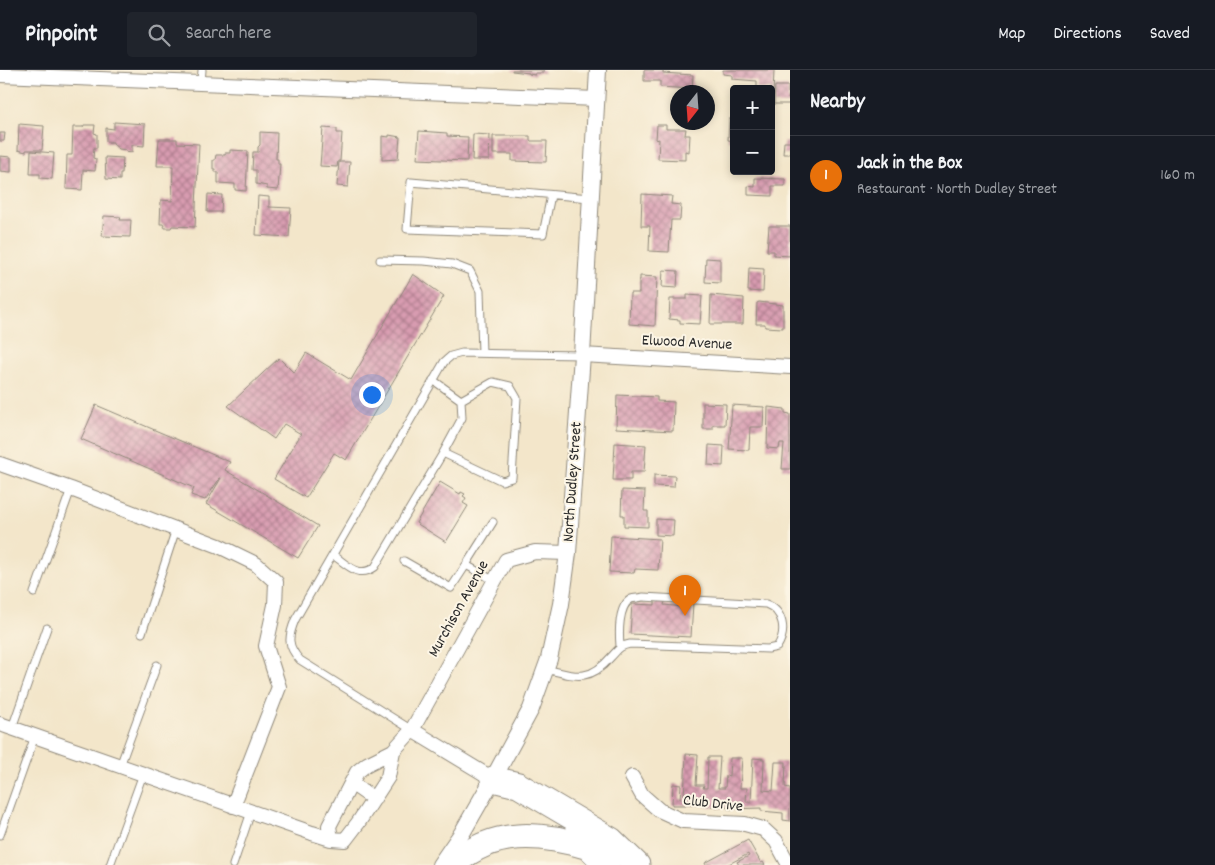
<!DOCTYPE html>
<html lang="en">
<head>
<meta charset="utf-8">
<style>
  :root { --surface:#171b24; --page:#20242c; --text:#f1f3f6; --muted:#9ea1a6; --line:#363941; --accent:#d93025 }
  body { margin:0; font-family:Dekko,sans-serif; background:var(--page); color:var(--text) }
  .controls { position:absolute; right:15px; top:15px; display:grid; overflow:hidden; border-radius:5px; box-shadow:0 2px 8px #0003 }
  .controls button { width:45px; height:45px; display:grid; place-items:center; padding:0; border:0; border-bottom:1px solid var(--line); background:var(--surface); color:var(--text); font:25px sans-serif }
  .compass { position:absolute; left:670px; top:15px; width:45px; height:45px; border-radius:50%; background:var(--surface); box-shadow:0 2px 8px #0003; rotate:197deg }
  .you { position:absolute; left:371px; top:324px; width:18px; height:18px; margin:-12px; border:4px solid #fff; border-radius:50%; background:#1a73e8; box-shadow:0 0 0 8px #1a73e833 }
  .badge { display:grid; place-items:center; width:32px; height:32px; border-radius:50%; background:var(--accent); color:#fff; font-size:16px; font-weight:700 }
  .pin { position:absolute; translate:-50% -41px; filter:drop-shadow(0 1px 2px #0008) }
  .pin::after { content:''; position:absolute; top:26px; width:18px; height:15px; background:inherit; clip-path:polygon(0 0,100% 0,50% 100%) }
  .list { margin:0; padding:0; list-style:none }
  h2 { display:flex; justify-content:space-between; align-items:center; height:65px; margin:0; padding:0 20px; font-size:21px }
  h2 small { font-size:16px; font-weight:400; color:var(--muted) }
  .list li { display:grid; grid-template-columns:32px 1fr auto; gap:15px; align-items:center; box-sizing:border-box; height:80px; padding:0 20px; border-top:1px solid var(--line) }
  .list b { display:block; font-size:19px; white-space:nowrap }
  .list p { margin:0; font-size:16px; white-space:nowrap; color:var(--muted) }
  .list em { font-size:16px; font-style:normal; color:var(--muted) }
  .icon { flex:none; width:28px; height:28px; fill:none; stroke:currentColor; stroke-width:2; stroke-linecap:round; stroke-linejoin:round }
  .map { position:relative; flex:none; width:790px; height:795px; overflow:hidden }
  header { display:flex; align-items:center; gap:30px; box-sizing:border-box; height:70px; padding:0 25px; background:var(--surface); border-bottom:1px solid var(--line) }
  header strong { font-size:24px }
  nav { display:flex; gap:28px; margin-inline-start:auto; font-size:18px }
  .search { width:350px; height:45px; background:var(--page); display:flex; align-items:center; gap:12px; box-sizing:border-box; padding:0 18px; border-radius:5px; color:var(--muted); font-size:19px }
  main { display:flex }
  aside { flex:1; background:var(--surface) }
  .map>svg:first-child { display:block }
  .building { fill:url(#building-cross-hatch) }
  .lines { fill:none; stroke-linecap:round; stroke-linejoin:round }
  .service-casing { stroke:#8f887a; stroke-width:9 }
  .minor-casing { stroke:#8f887a; stroke-width:16 }
  .tertiary-casing { stroke:#8f887a; stroke-width:18 }
  .motorway-casing { stroke:#8f887a; stroke-width:27 }
  .service { stroke:#fff; stroke-width:7 }
  .minor { stroke:#fff; stroke-width:14 }
  .tertiary { stroke:#fff; stroke-width:16 }
  .motorway { stroke:#fff; stroke-width:25 }
  .labels { text-anchor:middle; dominant-baseline:central; stroke-width:4; stroke-linejoin:round; paint-order:stroke }
  .street-label { font-size:16px; fill:#2b2b2b; stroke:#fcf5e5 }
</style>
</head>
<body>
<header>
<strong>Pinpoint</strong>
<div class="search"><svg class="icon" aria-label="search" viewBox="0 0 24 24"><circle cx="10" cy="10" r="6"/><path d="M15 15l6 6"/></svg>Search here</div>
<nav><a>Map</a><a>Directions</a><a>Saved</a></nav>
</header>
<main>
<div class="map">
<svg width="790" height="795" viewBox="0 0 790 795">
  <defs>
    <pattern id="building-cross-hatch" width="8" height="8" patternUnits="userSpaceOnUse" patternTransform="scale(1.25)"><rect width="8" height="8" fill="#d89bb0"/><path d="M0 0l8 8M0 8l8-8" fill="none" stroke="#af7f8f"/></pattern>
  </defs>
  <rect width="100%" height="100%" fill="#fcf5e5"/>
  <filter id="ink" filterUnits="userSpaceOnUse"><feTurbulence type="fractalNoise" baseFrequency=".02" numOctaves="2"/><feDisplacementMap in="SourceGraphic" scale="10" xChannelSelector="R" yChannelSelector="G"/><feConvolveMatrix kernelMatrix="1 2 1 2 8 2 1 2 1" color-interpolation-filters="sRGB"/></filter>
  <filter id="wash" filterUnits="userSpaceOnUse"><feTurbulence type="fractalNoise" baseFrequency=".0096" numOctaves="4" result="noise"/><feDisplacementMap in="SourceGraphic" scale="20" xChannelSelector="R" yChannelSelector="G"/><feGaussianBlur stdDeviation="1.12" result="paint"/><feColorMatrix in="noise" values="0 0 0 0 0 0 0 0 0 0 0 0 0 0 0 0 0 1.4 0 .05"/><feComposite in="paint" operator="in"/></filter>
  <g filter="url(#wash)">
    <rect width="100%" height="100%" fill="#f3e6ca"/>
    <g id="blocks">
      <!-- building -->
      <path class="building" d="M512 0H544V3H535V5L529 4V3L512 1Z
        M644 0H663V3L693 5 692 19 660 17V11H644Z
        M723 0H774L773 25H771V19H757V11L732 9V5L723 4Z
        M775 16H788V23H789L788 29H790V34H774Z
        M729 49H734V71L728 70Z
        M114 52 145 54 144 76 132 75V82L125 81 126 80 119 79 113 74V72H106V58L114 59Z
        M19 54 44 56 42 80H26V82L18 80Z
        M84 55H95L94 63 97 64V78H94L93 88 96 89 95 101 83 100 82 120 66 119 67 85H72L73 57H83Z
        M657 55H666V59H686L685 65H690L689 82 685 81V90L658 89 659 69 656 70Z
        M323 58 337 59V63H342L340 91H338L337 97 320 96Z
        M419 61 447 63V66L468 67 467 91 417 89Z
        M260 62 277 63 276 89H278V94H280L278 120 267 119V116L256 114V100H252L253 82H258V77L260 75Z
        M0 63H5L4 71H0Z
        M473 64 490 65 489 90H472Z
        M389 65 400 67 398 89 382 90V66L389 67Z
        M493 66H530V71H547L546 92 512 91V84H493Z
        M159 69H177V73L199 74 195 157 172 156 171 158H165L163 154H160L161 130 172 131 173 96H157Z
        M784 72H790V84H783Z
        M230 80 248 81 246 121 235 120V114L218 113V102H215V99H213V90H215L216 85H225V83H230Z
        M31 81 54 83 52 109 40 108V104H30Z
        M0 86 11 87V102L0 101Z
        M105 87 123 88 122 103H120V110L106 109Z
        M339 92H350L348 117 337 116Z
        M755 108 785 109V116H772V126L748 125V116L755 117Z
        M208 124 222 125 221 142H207Z
        M642 124 672 126 671 134 681 135 680 150H671L669 182 649 181 650 156H641Z
        M258 126 269 127V137L291 138 289 167 256 165Z
        M104 146 121 147 120 150H131L130 167 102 166Z
        M769 156H790V186L774 185V181H767Z
        M706 188 720 189V213L705 212Z
        M749 198 764 199 763 222 748 221Z
        M663 200 678 201 677 218 662 217Z
        M413 204 444 226 346 390 334 383 306 428 274 409 301 364 284 354 274 369 228 336 279 288 294 303 306 283 351 310Z
        M640 206 657 207 655 256 629 254 630 223H639V210H640Z
        M687 225 702 226 700 254 680 253V250L669 249 670 229H687Z
        M711 225 744 228 743 254H710Z
        M759 232 783 235V258L765 257V254H756L757 233Z
        M617 325 657 327V331L674 332 673 361 616 358Z
        M703 333 726 334 725 355H713V359H703Z
        M96 335 230 392 225 400 318 456 298 488 206 434 221 408H220L205 430 191 425 194 418 81 369Z
        M732 335 764 337 763 357H750L749 380 729 379Z
        M768 337 785 339V343L790 344V399H782L784 373H780L779 379 767 378Z
        M615 373 646 375 644 402H631V410H613Z
        M709 375 724 376 723 396 708 395Z
        M654 405 675 406 674 417 654 416Z
        M440 412 460 424 461 422 465 424 463 426 466 428 463 433 468 436 446 472 416 453Z
        M622 420 645 421 644 441H648V457L624 456V445H621Z
        M656 449 674 450 673 466 656 465Z
        M611 466 660 469 658 500 635 499 634 503 609 502Z
        M655 531H665L664 535 684 537V532L693 533 691 567 630 564 632 534 655 535Z
        M686 684 698 685 696 715H704L703 718H707L708 687H720L718 718H725L726 705 729 706 730 688H742L740 718H747L746 732H751L753 688 764 689 763 720 773 721 775 692H786L785 717 790 718V751L783 750V743L761 741V738L728 739V737L717 738V737L702 736V735H672L673 714 681 715 680 729H684Z
        M748 770 761 793 763 792 765 795H739L737 792 749 786 748 784 727 795H706L705 793Z"/>
    </g>
  </g>
  <g filter="url(#ink)">
    <use href="#blocks" fill-opacity="0" stroke="#8f887a" stroke-width="1"/>
    <g class="lines">
      <!-- service casing -->
      <g class="service-casing">
        <path id="service" d="M201 13 202 0
          M551 125 543 164 407 159 411 112 590 128
          M380 190 424 191 452 194 470 201 480 221 482 283
          M443 383 462 348 461 330
          M493 452 466 495 493 510
          M333 485C348 495 358 509 375 497L443 383 502 411 512 408 517 328 510 316 493 312 461 330 433 310
          M404 491 451 518 466 495
          M34 523 71 419
          M142 563 176 459
          M546 599C575 606 589 613 611 587 618 580 619 576 630 574L768 579 777 577C787 562 784 541 766 534L643 527C640 528 634 528 631 529 618 536 619 564 620 576
          M12 658 47 558
          M412 660 300 590C287 576 288 567 295 550L444 292 451 286 462 283 582 285
          M120 696 157 595
          M0 765 35 666
          M110 795 143 704
          M233 795 251 742"/>
      </g>
      <!-- minor casing -->
      <g class="minor-casing">
        <path id="minor" d="M0 5 597 29
          M582 285 790 297
          M0 394 71 419 219 476 256 494 276 512 275 535 266 576 279 617 233 736
          M0 654 312 763 331 769 345 770 358 753 388 707 393 681
          M412 660 493 709
          M632 707 642 725 659 740 683 751 745 754 763 759 776 771 789 795
          M351 713 374 729
          M331 769 329 756 357 702 367 694 393 681 412 660 506 490 535 482 568 483"/>
      </g>
      <!-- tertiary casing -->
      <g class="tertiary-casing">
        <path id="tertiary" d="M440 795 462 763 493 709 531 639 549 589 561 534 568 483 582 285 598 0"/>
      </g>
      <!-- motorway casing -->
      <g class="motorway-casing">
        <path id="motorway" d="M493 709 518 715 611 770 637 795
          M574 768 589 777 607 795
          M453 795C493 758 541 763 589 777"/>
      </g>
      <!-- service -->
      <use href="#service" class="service"/>
      <!-- minor -->
      <use href="#minor" class="minor"/>
      <!-- tertiary -->
      <use href="#tertiary" class="tertiary"/>
      <!-- motorway -->
      <use href="#motorway" class="motorway"/>
    </g>
  </g>
  <g class="labels">
    <!-- street labels -->
    <g class="street-label">
      <text transform="translate(687 273) rotate(3)">Elwood Avenue</text>
      <text transform="translate(573 412) rotate(-86)">North Dudley Street</text>
      <text transform="translate(459 539) rotate(-61)">Murchison Avenue</text>
      <text transform="translate(713 734) rotate(6)">Club Drive</text>
    </g>
  </g>
</svg>
<div class="controls">
<button>+</button>
<button>−</button>
</div>
<svg class="compass" viewBox="-18 -18 36 36"><path d="M0-13l5 13h-10z" fill="#e53935"/><path d="M0 13l5-13h-10z" fill="#9ea1a6"/></svg>
<div class="you"></div>
<div class="pin badge" style="left:685px;top:546px;background:#e8710a">1</div>
</div>
<aside>
<h2>Nearby<small></small></h2>
<ul class="list">
<li><span class="badge" style="background:#e8710a">1</span><div><b>Jack in the Box</b><p>Restaurant · North Dudley Street</p></div><em>160 m</em></li>
</ul>
</aside>
</main>
</body>
</html>
